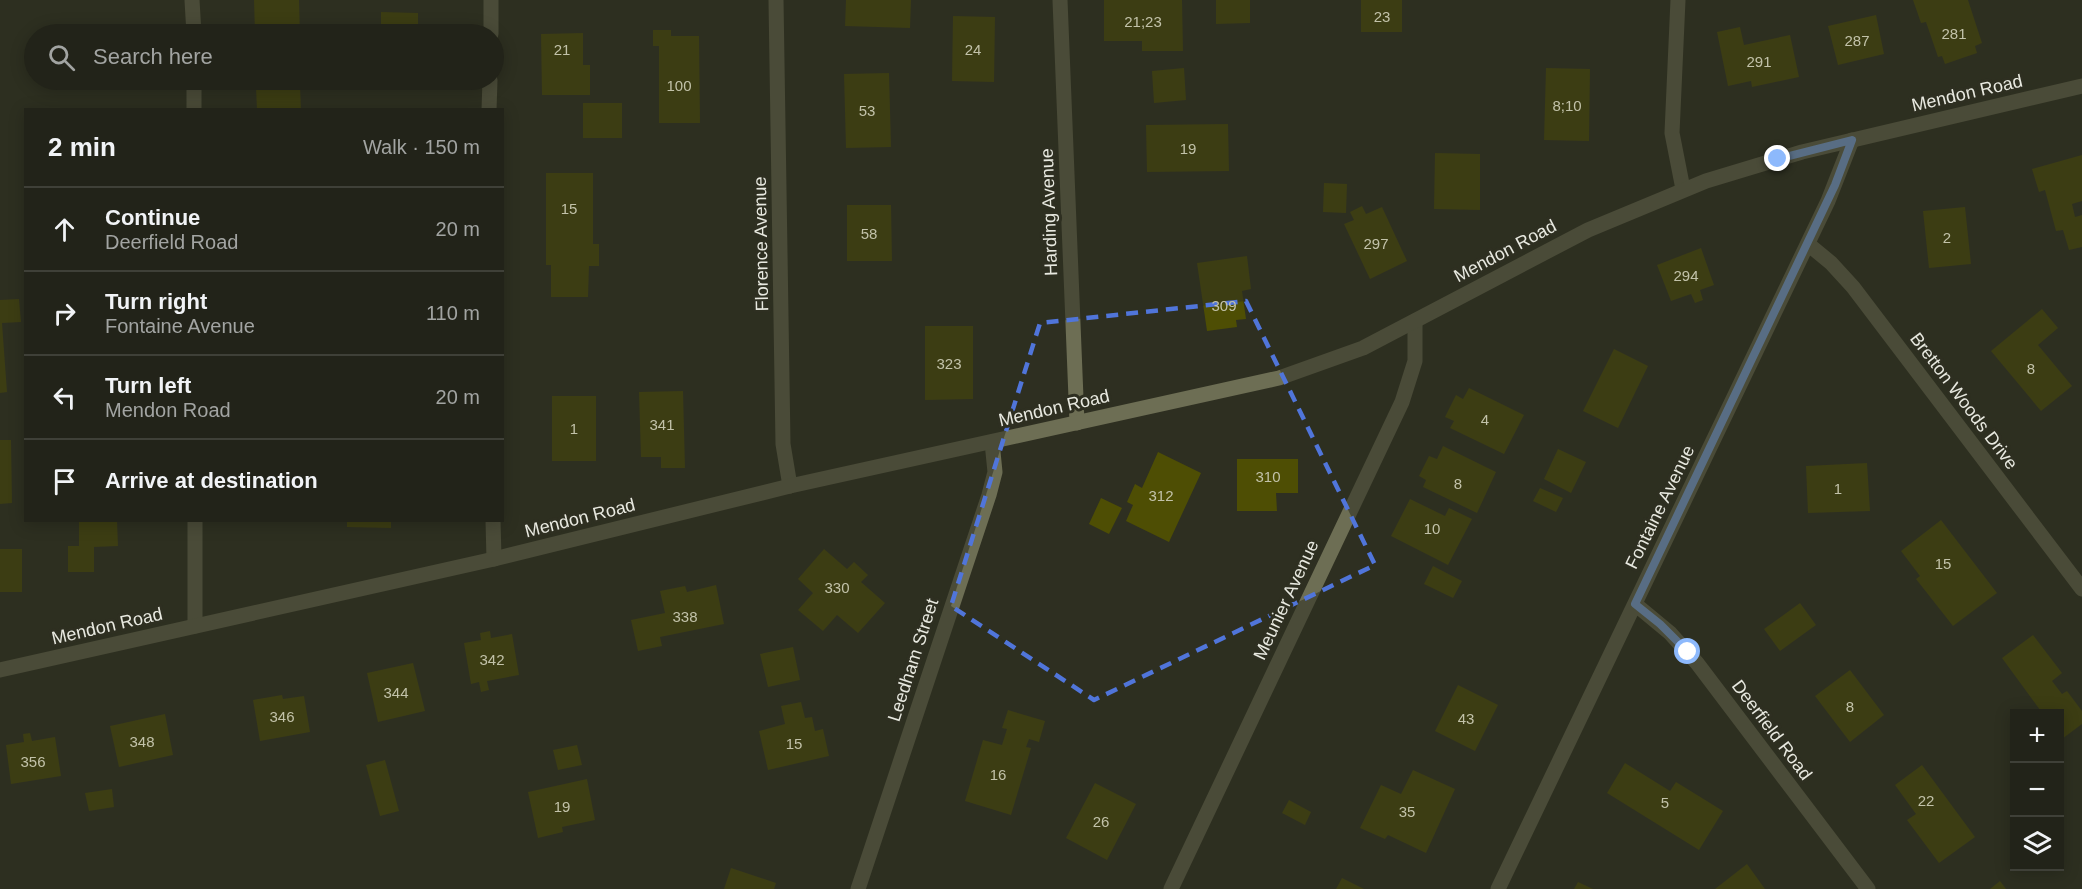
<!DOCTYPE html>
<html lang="en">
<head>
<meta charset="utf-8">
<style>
  :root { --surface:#222319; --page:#2a2b22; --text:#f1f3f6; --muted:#a2a4a2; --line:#3f4038 }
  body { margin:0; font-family:Helvetica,sans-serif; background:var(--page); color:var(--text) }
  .controls { position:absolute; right:18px; bottom:18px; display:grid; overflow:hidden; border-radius:0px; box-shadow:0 3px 15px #0003 }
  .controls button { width:54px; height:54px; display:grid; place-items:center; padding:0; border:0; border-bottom:2px solid var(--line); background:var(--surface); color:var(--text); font:30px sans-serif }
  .stop { position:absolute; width:18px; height:18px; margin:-14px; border:4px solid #8db9fc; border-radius:50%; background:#fff }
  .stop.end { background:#8db9fc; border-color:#fff; box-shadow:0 2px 6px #0008 }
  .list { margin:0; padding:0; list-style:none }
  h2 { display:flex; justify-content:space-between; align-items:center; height:78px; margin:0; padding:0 24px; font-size:26px }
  h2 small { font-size:20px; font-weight:400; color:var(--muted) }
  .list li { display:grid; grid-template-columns:39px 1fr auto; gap:18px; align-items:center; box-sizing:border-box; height:84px; padding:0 24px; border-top:2px solid var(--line) }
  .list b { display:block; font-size:22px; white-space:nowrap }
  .list p { margin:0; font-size:20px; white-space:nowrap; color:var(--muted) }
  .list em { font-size:20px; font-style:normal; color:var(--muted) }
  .icon { flex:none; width:33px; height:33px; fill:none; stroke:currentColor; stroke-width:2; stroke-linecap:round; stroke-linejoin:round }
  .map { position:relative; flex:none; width:2082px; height:889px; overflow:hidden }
  .search { position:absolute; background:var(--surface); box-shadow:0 3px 15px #0003; left:24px; top:24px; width:480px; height:66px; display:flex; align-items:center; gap:15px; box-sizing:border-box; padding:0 21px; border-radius:33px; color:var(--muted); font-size:22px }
  .panel { position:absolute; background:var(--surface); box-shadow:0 3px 15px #0003; left:24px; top:108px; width:480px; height:414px; border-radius:0px }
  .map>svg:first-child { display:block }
  .building { fill:#4e4e04 }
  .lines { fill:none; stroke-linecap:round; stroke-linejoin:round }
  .minor { stroke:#6d6e54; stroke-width:15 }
  .tertiary { stroke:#6d6e54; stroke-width:15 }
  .route { stroke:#8db9fc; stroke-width:8 }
  .marked { fill:none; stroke:#5075da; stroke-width:4.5; stroke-dasharray:12 8; stroke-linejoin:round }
  .labels { text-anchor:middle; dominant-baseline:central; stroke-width:6; stroke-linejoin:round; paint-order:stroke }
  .number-label { font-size:15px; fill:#c2c2a9 }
  .street-label { font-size:18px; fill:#e8e9e0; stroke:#2e2f21 }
</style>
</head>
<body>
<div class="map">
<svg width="2082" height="889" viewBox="0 0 2082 889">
  <rect width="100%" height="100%" fill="#2e2f21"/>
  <!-- building -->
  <path class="building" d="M254 0H299L300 34H255Z
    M846 0H911L910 28 845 26Z
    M1104 0H1182L1183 51H1142V41H1104Z
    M1216 0H1250V23L1216 24Z
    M1361 0H1402V32H1361Z
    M1913 0H1968L1982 43 1975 46 1977 53 1945 64 1942 56 1938 57 1926 22 1921 23Z
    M381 12 418 13V34H381Z
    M1876 15 1884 54 1838 65 1828 26Z
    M953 16 995 17 994 82 952 81Z
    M113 24V34H71V25Z
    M1740 27 1744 45 1790 35 1799 77 1752 87 1751 81 1728 86 1717 32Z
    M653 30H671V36H699L700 123H659V46H653Z
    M583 33V65H590V95H542L541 34Z
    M1184 68 1186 100 1154 103 1152 71Z
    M1546 68 1590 69 1589 141 1544 140Z
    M889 73 891 147 846 148 844 74Z
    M300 86 301 110H257L256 87Z
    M583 103H622V138H583Z
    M1228 124 1229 171 1147 172 1146 125Z
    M1435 153 1480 154V210L1434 209Z
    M2082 155V201L2072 204 2075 217 2082 215V247L2069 250 2063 230 2056 231 2045 190 2039 192 2032 169Z
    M546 173H593V244H599V266H589L588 297H551V265H546Z
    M1324 183 1347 184 1346 213 1323 212Z
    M847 205H891L892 261H847Z
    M1362 206 1366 214 1382 207 1407 261 1370 279 1344 224 1354 220 1350 212Z
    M1965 207 1971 264 1929 268 1923 211Z
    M1701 248 1714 285 1700 290 1703 300 1695 303 1691 294 1671 301 1657 265Z
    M1247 256 1251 289 1242 291 1246 319 1236 320 1237 327 1207 331 1197 263Z
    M19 299 21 322 2 323 7 392 0 393V300Z
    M2042 309 2058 328 2038 345 2072 386 2041 411 1991 351Z
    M925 326H973V399L925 400Z
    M1614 349 1648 366 1618 428 1583 411Z
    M1469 388 1524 415 1504 454 1450 428 1454 421 1445 417 1456 395 1463 399Z
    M683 391 685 468H661V457H641L639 392Z
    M552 396H596V461H552Z
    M0 440H11L12 503 0 504Z
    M1443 446 1496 472 1477 513 1423 487 1426 480 1419 476 1429 456 1437 459Z
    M1558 449 1586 462 1571 493 1544 479Z
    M1158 452 1201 473 1169 542 1126 521 1133 505 1127 502 1135 484 1142 488Z
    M1237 459H1298V493H1276L1277 511H1237Z
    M1867 463 1870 511 1808 513 1806 466Z
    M1540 488 1563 498 1556 512 1533 501Z
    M1101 498 1122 508 1109 534 1089 524Z
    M1410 499 1445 516 1449 508 1472 519 1448 565 1391 536Z
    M79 520H117L118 546 94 547V572H68V546H79Z
    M347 520H391V528L347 527Z
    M1941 520 1997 593 1953 626 1916 579 1920 576 1901 551Z
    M0 549H22V592H0Z
    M824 549 847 569 854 562 868 575 861 582 885 603 858 633 837 615 823 631 798 610 813 593 798 579Z
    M1433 566 1462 581 1453 598 1424 584Z
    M716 585 724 624 660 637 662 646 638 651 631 620 665 613 660 591 685 586 687 592Z
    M1800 603 1816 625 1780 651 1764 629Z
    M490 631 491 638 512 634 519 675 487 681 489 690 481 692 479 682 471 684 464 643 481 640 480 633Z
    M2033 635 2062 673 2052 681 2062 694 2067 691 2082 711V724L2062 739 2060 735V714H2043L2002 658Z
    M793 647 800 680 768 687 760 654Z
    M413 663 425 711 378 722 367 673Z
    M1850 670 1884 715 1850 742 1815 696Z
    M1458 685 1498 705 1475 751 1435 731Z
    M282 695 283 699 304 696 310 732 260 741 253 700Z
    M801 702 805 718 812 717 815 731 823 729 829 756 768 770 759 731 785 724 781 706Z
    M1008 710 1045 721 1039 742 1029 739 1026 747 1031 748 1011 815 965 801 983 740 1002 745 1007 729 1002 728Z
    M165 714 173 755 119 767 110 726Z
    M30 733 32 741 55 737 61 776 11 784 6 745 24 742 23 734Z
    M577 745 582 765 558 770 553 750Z
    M385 760 399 811 380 816 366 765Z
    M1625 763 1670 791 1676 782 1723 811 1699 850 1607 793Z
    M1922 765 1975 837 1939 863 1907 820 1916 814 1895 785Z
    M1413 770 1455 789 1426 853 1388 835 1385 839 1360 828 1381 785 1401 794Z
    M587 779 595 820 562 827 563 832 538 838 528 792Z
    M1095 783 1136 804 1107 860 1066 838Z
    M112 789 114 807 89 811 85 793Z
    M1289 800 1311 812 1305 825 1282 813Z
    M1747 864 1765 889H1715Z
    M731 868 776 883 774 889H724Z
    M1342 878 1364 889H1336Z
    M2000 881 2006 889H1990Z
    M1578 882 1593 889H1574Z"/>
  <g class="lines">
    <!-- minor -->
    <path class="minor" d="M192 0 194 34
      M776 0 783 444 790 486
      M1060 0 1077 423
      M1678 0 1672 133 1683 189
      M491 34V0
      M194 80V110
      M489 110 490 80
      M1808 244 1831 263 1853 287 2082 589
      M493 520 494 559
      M1635 604 1670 633 1697 663 1868 889
      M195 626V520
      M858 889 989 495 995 472 992 442
      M1171 889 1402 402 1415 361V321
      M1498 889 1828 201 1852 140"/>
    <!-- tertiary -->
    <path class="tertiary" d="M0 670 494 559 790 486 1279 378 1363 348 1588 230 1706 181 1802 152 2082 86"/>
  </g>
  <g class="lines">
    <!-- route -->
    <path class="route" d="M1688 652 1660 624 1635 604 1835 185 1852 140 1778 159"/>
  </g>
  <!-- marked area -->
  <path d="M0 0H2082V889H0ZM1246 301 1375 565 1094 700 951 606 1040 323Z" fill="#2e2f21" fill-opacity=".55" fill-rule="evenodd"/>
  <path class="marked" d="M1246 301 1375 565 1094 700 951 606 1040 323Z"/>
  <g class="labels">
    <!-- number labels -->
    <g class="number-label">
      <text x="1382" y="16">23</text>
      <text x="1143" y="21">21;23</text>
      <text x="1954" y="33">281</text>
      <text x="1857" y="40">287</text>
      <text x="562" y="49">21</text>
      <text x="973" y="49">24</text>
      <text x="1759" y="61">291</text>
      <text x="679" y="85">100</text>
      <text x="1567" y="105">8;10</text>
      <text x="867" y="110">53</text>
      <text x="1188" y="148">19</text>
      <text x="569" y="208">15</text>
      <text x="869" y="233">58</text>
      <text x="1947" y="237">2</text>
      <text x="1376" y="243">297</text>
      <text x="1686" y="275">294</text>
      <text x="1224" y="305">309</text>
      <text x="949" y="363">323</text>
      <text x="2031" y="368">8</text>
      <text x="1485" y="419">4</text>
      <text x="662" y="424">341</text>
      <text x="574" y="428">1</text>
      <text x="1268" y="476">310</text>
      <text x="1458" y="483">8</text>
      <text x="1838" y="488">1</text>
      <text x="1161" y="495">312</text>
      <text x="1432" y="528">10</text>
      <text x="1943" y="563">15</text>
      <text x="837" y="587">330</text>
      <text x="685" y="616">338</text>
      <text x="492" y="659">342</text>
      <text x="396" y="692">344</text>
      <text x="1850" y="706">8</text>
      <text x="282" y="716">346</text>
      <text x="1466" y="718">43</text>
      <text x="142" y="741">348</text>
      <text x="794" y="743">15</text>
      <text x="33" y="761">356</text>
      <text x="998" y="774">16</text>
      <text x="1926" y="800">22</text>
      <text x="1665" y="802">5</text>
      <text x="562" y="806">19</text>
      <text x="1407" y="811">35</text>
      <text x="1101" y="821">26</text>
    </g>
    <!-- street labels -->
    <g class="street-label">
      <text transform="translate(1967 93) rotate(-13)">Mendon Road</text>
      <text transform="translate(1049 212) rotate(-92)">Harding Avenue</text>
      <text transform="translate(761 244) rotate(-91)">Florence Avenue</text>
      <text transform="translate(1505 251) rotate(-28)">Mendon Road</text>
      <text transform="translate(1964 401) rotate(53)">Bretton Woods Drive</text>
      <text transform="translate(1054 408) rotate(-13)">Mendon Road</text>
      <text transform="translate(1660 507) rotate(-64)">Fontaine Avenue</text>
      <text transform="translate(580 518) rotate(-14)">Mendon Road</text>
      <text transform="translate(1286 600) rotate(-65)">Meunier Avenue</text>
      <text transform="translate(107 626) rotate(-13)">Mendon Road</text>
      <text transform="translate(913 660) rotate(-72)">Leedham Street</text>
      <text transform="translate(1772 730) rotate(53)">Deerfield Road</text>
    </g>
  </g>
</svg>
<div class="controls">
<button>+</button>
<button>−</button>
<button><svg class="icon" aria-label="layers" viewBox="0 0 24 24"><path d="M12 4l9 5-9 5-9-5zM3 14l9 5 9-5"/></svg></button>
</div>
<div class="stop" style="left:1688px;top:652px"></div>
<div class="stop end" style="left:1778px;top:159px"></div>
<div class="search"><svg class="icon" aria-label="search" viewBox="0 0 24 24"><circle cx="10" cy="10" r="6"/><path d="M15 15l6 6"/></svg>Search here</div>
<section class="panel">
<h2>2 min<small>Walk · 150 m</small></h2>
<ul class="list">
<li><svg class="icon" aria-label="ahead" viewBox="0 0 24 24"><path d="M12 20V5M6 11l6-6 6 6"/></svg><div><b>Continue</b><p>Deerfield Road</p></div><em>20 m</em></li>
<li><svg class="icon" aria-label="right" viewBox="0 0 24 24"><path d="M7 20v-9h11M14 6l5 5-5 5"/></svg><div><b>Turn right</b><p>Fontaine Avenue</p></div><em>110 m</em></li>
<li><svg class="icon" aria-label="left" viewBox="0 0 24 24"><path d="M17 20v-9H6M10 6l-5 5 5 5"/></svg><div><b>Turn left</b><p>Mendon Road</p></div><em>20 m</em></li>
<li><svg class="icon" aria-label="arrive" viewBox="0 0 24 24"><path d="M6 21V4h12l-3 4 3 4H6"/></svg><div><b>Arrive at destination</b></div></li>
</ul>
</section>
</div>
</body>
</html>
